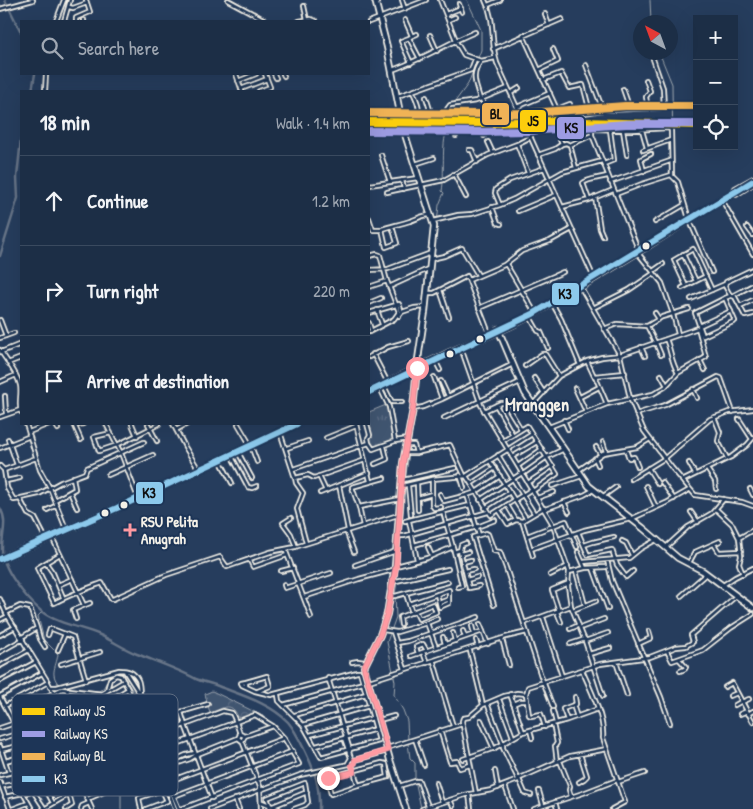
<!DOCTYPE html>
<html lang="en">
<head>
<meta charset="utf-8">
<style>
  :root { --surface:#1c2e46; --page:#25364d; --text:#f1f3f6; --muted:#a0a8b3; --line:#3a4a5f }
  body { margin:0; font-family:"Patrick Hand",sans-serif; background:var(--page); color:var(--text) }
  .controls { position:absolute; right:15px; top:15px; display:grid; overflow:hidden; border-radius:0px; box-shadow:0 5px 20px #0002 }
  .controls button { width:45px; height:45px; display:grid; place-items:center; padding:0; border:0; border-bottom:1px solid var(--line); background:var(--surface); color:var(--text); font:25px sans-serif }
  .compass { position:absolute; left:633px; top:15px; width:45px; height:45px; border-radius:50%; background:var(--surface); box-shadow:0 5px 20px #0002; rotate:319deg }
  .stop { position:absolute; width:15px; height:15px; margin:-11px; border:4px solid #ff9aa2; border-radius:50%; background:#fff }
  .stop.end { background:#ff9aa2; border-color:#fff; box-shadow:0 1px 5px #0008 }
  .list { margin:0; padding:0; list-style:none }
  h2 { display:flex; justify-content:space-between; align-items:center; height:65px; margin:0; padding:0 20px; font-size:21px }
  h2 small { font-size:16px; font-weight:400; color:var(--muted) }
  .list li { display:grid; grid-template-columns:32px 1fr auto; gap:15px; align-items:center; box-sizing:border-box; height:90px; padding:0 20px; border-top:1px solid var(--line) }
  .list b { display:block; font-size:19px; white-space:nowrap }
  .list em { font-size:16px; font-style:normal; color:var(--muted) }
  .icon { flex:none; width:28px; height:28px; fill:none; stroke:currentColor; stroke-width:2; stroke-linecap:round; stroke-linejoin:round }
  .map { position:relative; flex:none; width:753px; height:809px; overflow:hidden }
  .search { position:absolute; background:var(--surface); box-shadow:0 5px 20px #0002; left:20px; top:20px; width:350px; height:55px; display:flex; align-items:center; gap:12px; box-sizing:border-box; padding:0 18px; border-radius:0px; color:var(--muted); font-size:19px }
  .panel { position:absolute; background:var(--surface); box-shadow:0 5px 20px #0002; left:20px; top:90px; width:350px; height:335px; border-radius:0px }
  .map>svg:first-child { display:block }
  .grass { fill:url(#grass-tufts); stroke:#9aa2ac }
  .forest { fill:url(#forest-crowns); stroke:#9aa2ac }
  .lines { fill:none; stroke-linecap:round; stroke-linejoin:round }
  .stream { stroke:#9fa7ae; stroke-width:1 }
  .canal { stroke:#677588; stroke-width:2.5 }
  .street-casing { stroke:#f4f1e8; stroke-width:6 }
  .secondary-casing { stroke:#f4f1e8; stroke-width:8 }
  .primary-casing { stroke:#f4f1e8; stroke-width:9 }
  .street { stroke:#1d3557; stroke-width:2.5 }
  .secondary { stroke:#1d3557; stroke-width:4.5 }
  .primary { stroke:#1d3557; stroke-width:5 }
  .bus-1-casing { stroke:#1d3557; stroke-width:10 }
  .bus-1 { stroke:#8cc9ec; stroke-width:6 }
  .rail-1-casing { stroke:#1d3557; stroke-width:11 }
  .rail-2-casing { stroke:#1d3557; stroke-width:11 }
  .rail-3-casing { stroke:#1d3557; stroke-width:11 }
  .rail-1 { stroke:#fcce0d; stroke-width:8 }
  .rail-2 { stroke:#9d9ce3; stroke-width:8 }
  .rail-3 { stroke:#f0b357; stroke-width:8 }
  .route { stroke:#ff9aa2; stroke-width:6 }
  .bus-dot { fill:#f4f1e8; stroke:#1d3557; stroke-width:2 }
  .poi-dot { fill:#ff9aa2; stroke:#1d3557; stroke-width:2 }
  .labels { text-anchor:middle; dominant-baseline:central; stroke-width:4; stroke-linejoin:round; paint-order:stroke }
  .poi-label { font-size:15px; font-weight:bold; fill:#f4f1e8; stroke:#1d3557; text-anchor:start }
  .quarter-label { font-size:18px; font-weight:bold; fill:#f4f1e8; stroke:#1d3557 }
  .key { fill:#1d3557; stroke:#5e6d82; stroke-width:1 }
  .key-label { font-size:14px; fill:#f4f1e8 }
  .line-badge { stroke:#1d3557; stroke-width:2 }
  .pale-badge-label { font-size:14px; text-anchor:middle; font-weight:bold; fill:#111 }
</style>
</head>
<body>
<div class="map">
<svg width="753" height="809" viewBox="0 0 753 809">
  <defs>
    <pattern id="grass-tufts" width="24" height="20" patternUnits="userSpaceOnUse" patternTransform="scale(1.25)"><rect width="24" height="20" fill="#40546f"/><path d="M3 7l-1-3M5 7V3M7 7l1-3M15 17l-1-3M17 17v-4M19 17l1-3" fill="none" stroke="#5c6d84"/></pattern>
    <pattern id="forest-crowns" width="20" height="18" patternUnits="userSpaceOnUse" patternTransform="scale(1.25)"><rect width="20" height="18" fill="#40546f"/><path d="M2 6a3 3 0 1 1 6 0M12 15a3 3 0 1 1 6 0" fill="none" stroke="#5c6d84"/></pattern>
  </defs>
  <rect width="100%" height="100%" fill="#263d5d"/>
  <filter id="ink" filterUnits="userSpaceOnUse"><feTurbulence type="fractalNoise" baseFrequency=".02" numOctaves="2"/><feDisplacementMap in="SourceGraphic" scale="10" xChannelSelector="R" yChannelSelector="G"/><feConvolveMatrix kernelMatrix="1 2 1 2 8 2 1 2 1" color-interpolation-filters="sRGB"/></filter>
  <g filter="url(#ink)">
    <!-- grass -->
    <path class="grass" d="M386 405 395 441 372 448 368 424 369 412Z"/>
    <!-- forest -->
    <path class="forest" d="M212 691 263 716V717L253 713 239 719C232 701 225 707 210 713L205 694Z"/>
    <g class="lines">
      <!-- stream -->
      <path class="stream" d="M650 0 651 22
        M659 52 672 84 673 160
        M434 249 439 205 444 193 442 191C445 175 441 143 447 131 449 127 451 128 454 126V103L468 84 481 50V30L467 0
        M431 271 433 260
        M428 304 430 285
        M421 363 427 315
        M397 579 404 505V490L420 370
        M397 583 395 594 396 617 387 642 395 682 394 695 403 710 407 721 408 740
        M42 612 38 616 44 640 58 654C56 669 48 674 62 688L99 691C109 686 105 674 118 672L122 675 133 691 131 699 115 714 117 722 130 737 119 753
        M408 743 410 758 415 763V780L421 808
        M112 770 109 763 116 756
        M118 785 121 793V809"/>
      <!-- canal -->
      <path class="canal" d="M5 0 21 32
        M32 91 35 74
        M0 256 18 198 17 177 21 139
        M0 508C8 521 2 533 2 548 1 568 26 598 41 611 57 624 82 627 100 635 113 641 124 649 137 654 157 662 178 669 196 679 203 682 211 683 218 686 241 695 270 703 288 722 295 730 300 741 305 751 315 771 320 787 319 809"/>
      <!-- street casing -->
      <g class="street-casing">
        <path id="street" d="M228 0 267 21
          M402 0 405 9
          M440 0 456 40
          M485 0C496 21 490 42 497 63L594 278
          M459 4 462 12
          M488 5 500 0
          M304 6 307 20
          M69 7 73 8 87 3
          M0 9 33 0
          M446 14 461 8
          M545 14 549 25
          M84 20V21
          M405 20 412 36 409 38 420 59
          M448 20 455 17
          M56 21 64 0
          M64 21 70 0
          M76 21V18L90 12 86 0
          M299 21 311 19 316 21
          M369 22 426 0
          M430 35 437 51
          M523 35 560 116
          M412 36 417 34
          M409 38 401 41 411 63
          M455 40 464 55 481 61
          M493 49 562 19
          M586 65 603 110
          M392 70C421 60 446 44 475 32
          M539 70 558 61 553 49
          M236 74 242 91
          M274 74 276 78
          M283 74 284 76
          M543 80 561 73 569 88 583 85 590 112
          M646 80 650 91 646 97 648 108
          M238 81 256 74
          M241 89 267 79
          M623 89 630 109
          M45 91 46 74
          M259 91 270 87 265 74
          M413 92C416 99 421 108 418 116
          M511 93 519 88
          M398 96 471 70 475 59
          M426 97 432 116
          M480 99C476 84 470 76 481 61L495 58
          M482 99 486 111
          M517 107 550 93
          M557 109 570 104
          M369 116H442L450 105 476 101 508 88
          M521 117 571 115 603 110 664 108 663 88 653 59
          M402 124 525 125
          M481 125 484 136
          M369 128H402
          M555 129 562 144 566 143 570 145
          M623 130 627 155
          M642 130 647 148
          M456 136 457 125
          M488 142 493 153
          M517 144 528 173
          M469 150H472L477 162
          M643 150 671 140
          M381 155 390 182
          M538 155 555 149 562 144
          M415 164 434 158
          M604 164 614 160 610 130
          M576 168 570 145 592 135
          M644 171 641 159 651 154
          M454 174 466 197
          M402 180 404 189
          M610 182 670 161
          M369 185 418 178
          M387 192 444 180 488 155 517 144 531 137
          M733 192 735 188 753 178
          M616 194 642 184 671 175
          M732 195H736L753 184
          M595 197 600 229 603 236
          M589 200 583 183C587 179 600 178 607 176
          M722 200 753 254
          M500 205 495 193 496 189 510 180 544 168
          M492 207 498 223 501 224
          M562 207 589 200 613 190
          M518 211 556 195
          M369 218 373 230H381
          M433 221 458 215 472 214 500 205 514 199 562 172 602 161
          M655 222 684 205
          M392 226 397 243 386 247 382 229C391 226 401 224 410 221 417 219 422 215 430 215
          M747 227 753 235
          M638 249 592 135V129L633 130 668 128 671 130 672 176 678 182 689 219 712 272
          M637 252 662 283 673 314 678 334
          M683 254 696 281
          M369 256 377 254 380 255 387 281 399 312 394 319 369 332
          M431 259 444 256 462 248 478 275
          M506 264 534 311
          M753 269 726 282 725 286 730 295 735 297 745 316 753 314
          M369 270 388 269 431 253
          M653 271 663 264
          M469 280 504 265 522 251 550 241 572 229
          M580 286 620 355 630 398 644 431 672 468 695 495 742 502 753 506
          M686 286 674 260 693 249 712 290
          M369 287 387 281
          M389 287 428 269
          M682 288 706 276
          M440 290 449 317
          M427 293H434L467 276 489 333
          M734 295 753 285
          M725 298 695 313 703 336 735 321 725 298 730 296
          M691 299 725 284
          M369 303 381 298
          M552 303 561 319 580 365
          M396 305 399 304 402 312 399 316
          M740 306 753 300
          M479 308 563 272
          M593 308 629 290 654 273
          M377 310 382 324
          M402 312 414 308 425 307
          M369 313 396 305
          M655 313 659 319
          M530 317 538 331 541 332 548 348
          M0 320 6 336
          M369 323 371 330
          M647 326 655 342
          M699 326 731 311
          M604 329 617 324 647 326 662 317 689 309
          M0 338 14 333
          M666 339C671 350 671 362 678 373
          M656 343 661 355
          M641 347 645 356
          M461 348 481 405 552 523 569 571 568 586 571 606 585 641 603 696
          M0 350C7 362 17 372 20 385 22 394 18 403 21 412
          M1 352 21 344
          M373 354 387 381
          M369 357 388 347 409 341
          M435 360 440 370
          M700 360 705 370
          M587 361 594 376 625 373
          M8 363 21 358
          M525 366 542 354H545L559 376
          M661 375 666 384
          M595 376 607 404
          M434 377 442 399
          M534 378 544 393
          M441 381 448 396
          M0 382 16 375
          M384 386 392 402H402
          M380 388 389 407 395 441
          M575 388 586 412
          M693 389 697 398
          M5 396 6 414
          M580 397 599 387
          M533 404 559 376 587 361 602 357 620 355 698 328 706 357 678 373 665 387 653 394 607 404 549 427
          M496 405 513 435
          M413 409 423 407 442 399 513 364
          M484 411 501 403H505L521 429
          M636 414 665 405 718 377 721 378 733 412
          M0 417 20 410
          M714 417 720 432 718 441 727 458
          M444 418 520 382
          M739 419 752 439
          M564 420 568 429
          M26 424 40 470 50 488 66 529
          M55 424 58 429
          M74 424 81 440
          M106 424 121 453 138 498
          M132 424 137 436
          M148 424 157 441
          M173 424 185 447 199 470
          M238 424 251 446 257 462
          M356 424 370 481
          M367 424 370 435 368 438 369 443
          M78 425 83 424
          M176 430 187 424
          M29 432 49 424
          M280 432 295 478 308 475 314 478 365 460
          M111 433 94 437 99 451 117 445 159 424
          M326 438 356 426
          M8 439 17 465
          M503 441 527 426 557 474 533 491
          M603 442 606 452
          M406 445H414L416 453 450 445 464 475
          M596 447 600 454
          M0 448 30 436
          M287 448 308 441
          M626 450 629 458 634 457 638 467
          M238 452 252 478
          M405 453H416
          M231 455 248 487 252 488 257 486
          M498 455 534 513
          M512 457 537 442
          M595 458 598 465
          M220 460 232 483
          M490 461 526 518
          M689 463 695 474
          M375 464 387 459 384 446
          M0 466 4 470
          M518 466 542 449
          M648 468 658 484
          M293 469 369 443 373 449 395 441 408 439
          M707 469 715 481 716 489
          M579 470 603 453 637 447 650 439
          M523 474 547 457 564 449
          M108 475 153 455
          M460 475 464 488
          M319 476 326 491
          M466 476 491 515 532 489
          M295 478 296 483 303 493 297 509 306 543
          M432 479V505L434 508 441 507
          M631 479 665 458 710 419 729 412 753 409
          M403 480 455 468
          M6 481 20 478
          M682 481 731 457 747 445 753 438
          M662 482 674 499
          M417 483 418 510
          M528 483 553 466
          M471 484 495 468
          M339 485 348 530
          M402 486 432 479 466 476 532 434
          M408 486 411 515
          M552 486 582 476
          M646 486 656 507
          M750 489 753 495
          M70 492 77 508
          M320 493 369 473
          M440 494 444 501 467 495 479 535
          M467 495 476 492 500 476
          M602 497 616 487
          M418 498 432 494
          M537 498 554 492
          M20 499 14 500 7 488 4 470 36 458
          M55 500 75 489 73 477
          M480 500 522 473
          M564 502 569 512
          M507 505 516 520
          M359 507 400 499
          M485 508 510 492
          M545 509 584 495 593 490
          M716 509 732 524 739 538
          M47 510 57 505
          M499 510 508 524 516 520 522 521
          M691 512 698 522
          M291 518 283 523 291 534 296 547
          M405 521 470 505
          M409 521 417 560
          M363 526 359 507 352 487 384 478
          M346 531 354 552
          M578 532 588 555 612 550 617 565 626 577 633 571
          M398 536H404L488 512
          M527 536 566 521 577 547
          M52 537 84 605
          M46 539 35 518 28 514 20 499 21 498 39 494 61 482 85 473 87 468 144 442
          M622 541 626 543 632 555
          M714 544 719 552 741 551
          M414 545 477 527 495 520
          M584 545 593 542 614 537
          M428 547 432 556
          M453 547 462 586 458 587
          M666 547 688 527 712 513 724 499
          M285 549 311 617
          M531 549 584 530 631 519 666 503 689 490
          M460 550 469 588 479 586
          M454 552 460 550 461 545 466 543
          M578 552 585 568
          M60 554 37 568 54 603C69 595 86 589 102 583L111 599H113L166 575 220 557 227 567 270 552 295 547 398 515
          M461 554 468 552
          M533 556 522 521 544 508
          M249 559 253 567 287 555
          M607 560 612 581 661 697 670 723
          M463 562 471 560
          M583 562 629 558 640 549 656 540
          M46 563 53 573 63 597
          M689 563 695 552 720 541
          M355 565 396 551
          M396 566 427 558 453 547 443 512
          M593 568 608 609
          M281 571 293 568
          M465 571 474 569
          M576 571 585 605
          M569 572 585 568 606 567
          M743 574 739 564 741 556 739 538 753 530
          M550 575 568 566
          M467 580 477 577
          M392 582 448 569
          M58 585 72 579
          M284 585 285 588 331 573
          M723 585 735 577 753 568
          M406 594 412 613
          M390 596H395L448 582
          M681 596 706 574
          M304 597 359 579 393 570
          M0 599 6 613 48 682 79 743
          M439 603 449 599
          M409 604 449 590V603L440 607 437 594
          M494 605 473 537 486 533 488 534 494 551 500 552 506 568 541 676 553 707
          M573 610 596 601
          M559 611 552 590 569 583
          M557 612 561 622
          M6 613 20 606 30 608 37 628 22 637
          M543 617 562 676
          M76 619 73 610 90 603
          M0 620 8 616
          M524 623 571 606
          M480 624 488 644
          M401 625 400 617 433 604 436 612 419 619 415 611
          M472 626 474 634
          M37 628 40 639 45 647
          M580 628 604 619
          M570 629 579 625
          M383 630 397 632 427 623
          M463 631 465 637
          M393 632 405 669
          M453 633 455 641
          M0 635 15 627
          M48 635 50 629H52L73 637 86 680
          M443 637 445 644
          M502 639 509 665
          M476 640 478 647
          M585 641 608 633
          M397 643 408 641 478 617
          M570 644 585 639
          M638 644 651 638 649 631
          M436 647 427 623 437 619
          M58 650 65 634
          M470 651 483 705
          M667 651 672 661 703 650 731 628 753 614
          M0 652 23 639
          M423 652 427 663
          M418 654 416 647 423 644 427 651
          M589 654 610 648
          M411 656 483 631
          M679 659 686 667 685 669 680 671
          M352 662 358 661 365 662
          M434 662 453 726
          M616 662 627 695
          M61 664 100 652
          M0 666 29 650
          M582 670C590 688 605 718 603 738L625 802 612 809
          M125 671 139 693
          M0 681 36 662
          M329 681 327 680 328 678 331 679 329 681 350 750 349 753
          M369 681 506 637 527 632
          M246 682 267 676 270 686 258 691
          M246 686V682L241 683 242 685 255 691 271 695 327 680
          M50 687H57L119 670C128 670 134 672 138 680 142 688 138 707 141 718 150 749 165 779 175 809
          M725 687 732 683 753 722
          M67 691 85 725
          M510 694 523 732
          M526 694 529 715 531 716 541 714 545 727
          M278 695 279 701 303 725 321 757 379 741 360 672H357L331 679
          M0 696 42 673
          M730 696 737 693
          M0 697 37 766
          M43 698 62 737
          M499 699 513 737
          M73 700 85 702
          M742 702 749 699
          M487 703 503 744V748L518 779 570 756 607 749
          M513 704 520 701H527
          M32 705 51 743
          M283 705 363 683
          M573 705 577 717
          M735 705 742 701
          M5 706 48 682
          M77 708 124 681
          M33 710 45 703
          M22 711 41 748
          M553 711 556 723
          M181 712 208 704
          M740 714 747 711
          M748 714 753 711
          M295 715 366 694
          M11 717 43 698 62 689 102 694 110 710
          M81 717 128 689 121 676 116 675 110 679 107 690
          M38 718 49 712
          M379 720 394 716
          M481 720 494 749
          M567 720 563 709 576 704 575 697
          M553 724 557 743 555 746 557 762
          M303 725 369 706
          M42 726 54 720
          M0 728 15 723
          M440 730 450 762 457 761 460 768 470 765
          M530 730 532 738
          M240 734 236 722 158 751 148 726 181 712 185 725 223 711 232 713 236 722 255 715 273 726
          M310 735 373 718
          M48 737 59 731
          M152 737 185 725 212 798
          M344 738 351 758 355 761 352 765 348 763 351 758
          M0 739 20 733
          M85 739 101 764 118 753 114 746
          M415 739 424 765
          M242 741 245 736 240 734 238 738 242 741 260 786 261 809
          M141 742 135 745 122 757 131 765 144 758 157 759
          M0 746 9 773
          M316 746 376 729
          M387 748 462 724
          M91 749 119 732
          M1 750 26 744
          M64 751 84 786
          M96 757 124 739 108 712
          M463 759 495 748 523 732 567 720 598 709
          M355 760 387 751
          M5 761 31 754 128 700 130 695 128 689
          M560 761 570 786 569 790 571 796
          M158 762 166 764 186 755 195 753
          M352 765 358 785 388 777 386 764 382 763 330 777 327 779 331 794 358 785
          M170 766 190 759 198 754 238 738
          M34 767 53 803
          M60 767 73 792
          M162 771 168 767
          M495 771 498 788
          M50 774 63 797
          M0 775 34 767 114 723
          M519 779 525 793 531 795
          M0 782 10 809
          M579 782 584 779 587 776 580 754
          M618 782 645 773
          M118 783 137 774 143 780
          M436 783 442 802
          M4 786 40 779 71 762 91 749
          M399 786 415 781H419L429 809
          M505 786 513 809
          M82 787 92 809
          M33 791 45 809
          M539 791 543 805
          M23 793 32 809
          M476 793 462 721 463 718 469 717 483 705 504 696 517 693 526 694 528 687 600 664 650 657 676 647 686 646 693 642 691 635 736 596
          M469 794 471 809
          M174 796 293 751
          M5 797 45 788
          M88 799 119 785 112 769 124 760
          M235 799 239 809
          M450 800 453 806
          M262 802 279 809
          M555 802 557 809
          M273 806 307 792
          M12 809 28 803
          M44 809 92 781 80 756
          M66 809 72 805 69 794
          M81 809 82 806 89 803
          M141 809 139 798 162 790 167 801 146 809
          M179 809 168 783 170 781 284 738
          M181 809 299 764 284 738 273 726 245 736
          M210 809 300 775 349 764
          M269 809 270 805 267 798 305 783 308 802 305 805 294 809
          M422 809 465 795 492 790 518 780
          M534 809 583 793 617 780"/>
      </g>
      <!-- secondary casing -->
      <g class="secondary-casing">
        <path id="secondary" d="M375 0 387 47 403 128 434 226 425 312 417 366
          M498 329 525 393 589 486 643 528 678 558 703 571 753 608
          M406 809 390 760 364 667 380 635 387 614 395 566 403 463 413 409 417 368"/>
      </g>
      <!-- primary casing -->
      <g class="primary-casing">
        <path id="primary" d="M369 392C396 379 423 365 451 352 478 340 506 329 533 314 608 272 679 225 753 181
          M0 559 117 508 297 424"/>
      </g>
      <!-- street -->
      <use href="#street" class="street"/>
      <!-- secondary -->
      <use href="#secondary" class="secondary"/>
      <!-- primary -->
      <use href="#primary" class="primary"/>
      <!-- bus-1 casing -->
      <g class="bus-1-casing">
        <path id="bus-1" d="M369 392 533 314 753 181
          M0 559 117 508 297 424"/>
      </g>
      <!-- bus-1 -->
      <use href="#bus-1" class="bus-1"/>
      <!-- rail-1 casing -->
      <g class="rail-1-casing">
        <path id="rail-1" d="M369 122 485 123 546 121 697 125"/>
      </g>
      <!-- rail-2 casing -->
      <g class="rail-2-casing">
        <path id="rail-2" d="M369 131 485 132 529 131 626 124H697"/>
      </g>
      <!-- rail-3 casing -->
      <g class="rail-3-casing">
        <path id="rail-3" d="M369 113 485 114 528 113 625 106H697"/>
      </g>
      <!-- rail-1 -->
      <use href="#rail-1" class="rail-1"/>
      <!-- rail-2 -->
      <use href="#rail-2" class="rail-2"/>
      <!-- rail-3 -->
      <use href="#rail-3" class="rail-3"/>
    </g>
  </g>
  <g class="lines" filter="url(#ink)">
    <!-- route -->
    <path class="route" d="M328 778 354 772 352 765 355 763V760L388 750 364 667 380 635 387 614 396 566 403 462 413 409 417 368"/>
  </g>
  <!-- markers -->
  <g class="bus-dot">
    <circle cx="646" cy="246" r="4.5"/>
    <circle cx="480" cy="339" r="4.5"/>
    <circle cx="450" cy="354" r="4.5"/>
    <circle cx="124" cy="505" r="4.5"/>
    <circle cx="105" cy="513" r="4.5"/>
  </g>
  <path class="poi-dot" d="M127.5 522.5h5v5h5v5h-5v5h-5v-5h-5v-5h5z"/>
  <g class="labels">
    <!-- poi labels -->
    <g class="poi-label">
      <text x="141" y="521">RSU Pelita<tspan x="141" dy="17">Anugrah</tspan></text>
    </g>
    <!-- quarter labels -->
    <g class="quarter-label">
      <text x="537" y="404">Mranggen</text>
    </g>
  </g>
  <!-- legend -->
  <rect x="12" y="694" width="166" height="102" rx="8" class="key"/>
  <rect x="22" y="708" width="23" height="7" fill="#fcce0d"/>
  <rect x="22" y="731" width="23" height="6" fill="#9d9ce3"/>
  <rect x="22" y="753" width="23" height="7" fill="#f0b357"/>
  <rect x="22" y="776" width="23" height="6" fill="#8cc9ec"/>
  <g class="key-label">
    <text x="54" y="716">Railway JS</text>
    <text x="54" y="739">Railway KS</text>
    <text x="54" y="761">Railway BL</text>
    <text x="54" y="784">K3</text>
  </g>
  <g class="line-badge">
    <rect x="481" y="102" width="29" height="24" rx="5" fill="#f0b357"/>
    <rect x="519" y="109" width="28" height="24" rx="5" fill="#fcce0d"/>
    <rect x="556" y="116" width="29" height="24" rx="5" fill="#9d9ce3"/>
    <rect x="551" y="282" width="29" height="24" rx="5" fill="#8cc9ec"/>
    <rect x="135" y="481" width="29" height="24" rx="5" fill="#8cc9ec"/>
  </g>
  <g class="pale-badge-label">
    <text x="496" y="119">BL</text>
    <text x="533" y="126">JS</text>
    <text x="571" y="133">KS</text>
    <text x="565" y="299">K3</text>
    <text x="149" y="498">K3</text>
  </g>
</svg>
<div class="controls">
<button>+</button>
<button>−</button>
<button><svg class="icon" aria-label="locate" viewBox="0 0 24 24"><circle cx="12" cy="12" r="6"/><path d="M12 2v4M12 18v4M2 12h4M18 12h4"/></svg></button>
</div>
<svg class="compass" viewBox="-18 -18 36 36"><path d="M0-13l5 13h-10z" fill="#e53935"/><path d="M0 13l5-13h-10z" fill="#a0a8b3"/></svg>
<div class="stop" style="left:417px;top:368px"></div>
<div class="stop end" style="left:328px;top:778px"></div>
<div class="search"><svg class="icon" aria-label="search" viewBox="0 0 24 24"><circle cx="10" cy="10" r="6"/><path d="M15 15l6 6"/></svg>Search here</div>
<section class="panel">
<h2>18 min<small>Walk · 1.4 km</small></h2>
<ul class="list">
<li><svg class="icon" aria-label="ahead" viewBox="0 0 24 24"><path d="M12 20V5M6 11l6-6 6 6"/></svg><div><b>Continue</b></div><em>1.2 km</em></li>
<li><svg class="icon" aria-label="right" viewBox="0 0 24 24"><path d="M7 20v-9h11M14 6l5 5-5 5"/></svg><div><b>Turn right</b></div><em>220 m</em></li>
<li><svg class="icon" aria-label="arrive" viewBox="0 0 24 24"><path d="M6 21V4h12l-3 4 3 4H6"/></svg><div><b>Arrive at destination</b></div></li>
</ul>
</section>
</div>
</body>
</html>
